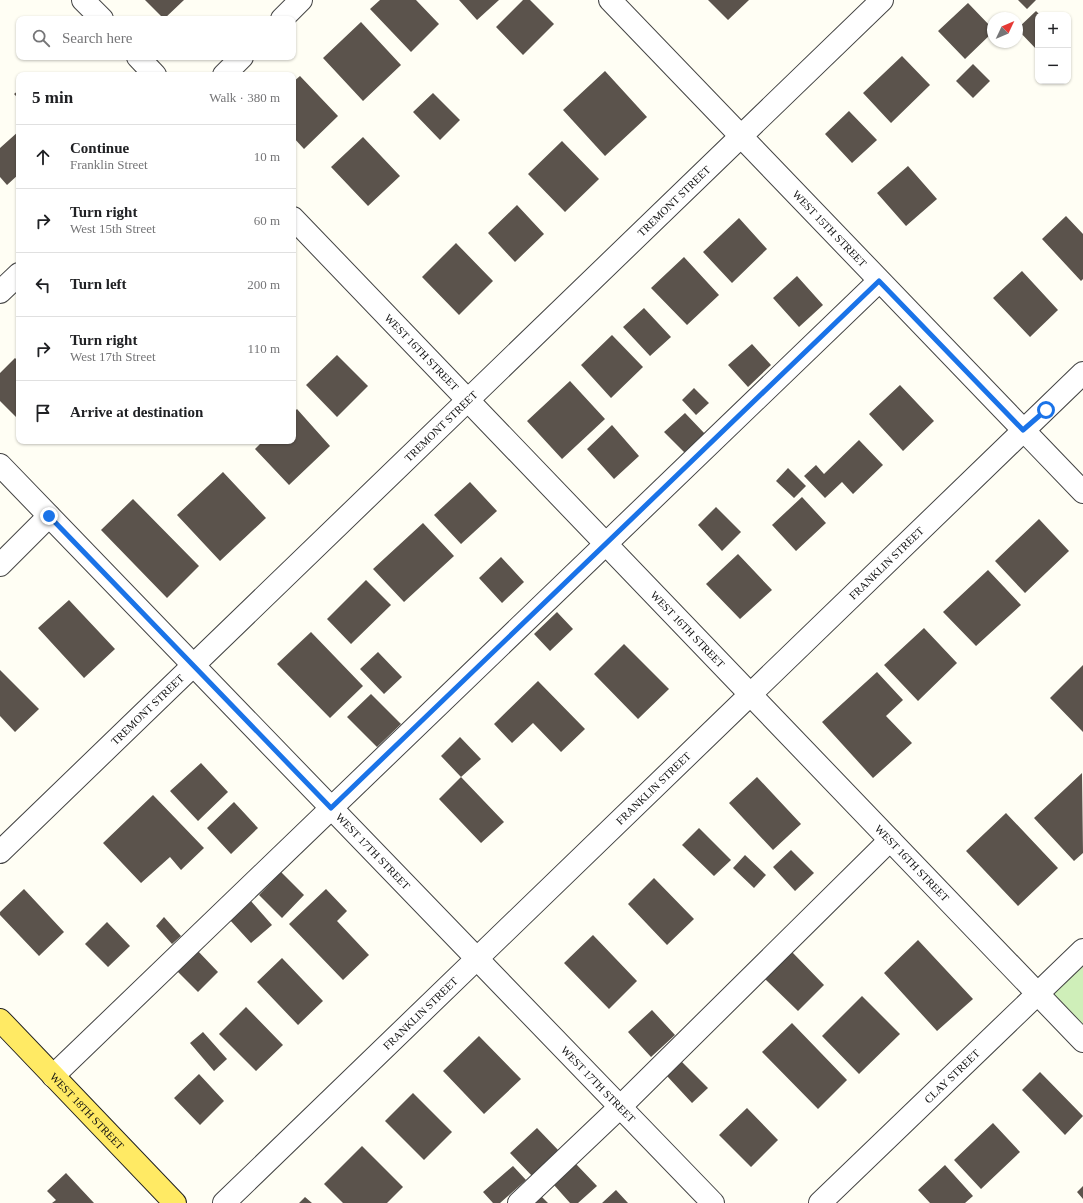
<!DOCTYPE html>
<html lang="en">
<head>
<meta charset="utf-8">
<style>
  :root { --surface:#fff; --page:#f6f6f6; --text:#202124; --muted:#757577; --line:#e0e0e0 }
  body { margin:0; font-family:"Times New Roman",serif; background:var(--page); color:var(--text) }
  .controls { position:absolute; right:12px; top:12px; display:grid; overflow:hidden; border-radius:8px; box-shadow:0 1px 3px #0004 }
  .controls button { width:36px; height:36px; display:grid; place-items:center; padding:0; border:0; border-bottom:1px solid var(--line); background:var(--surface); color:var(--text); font:20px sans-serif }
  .compass { position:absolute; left:987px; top:12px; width:36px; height:36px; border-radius:50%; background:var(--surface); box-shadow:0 1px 3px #0004; rotate:46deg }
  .stop { position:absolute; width:12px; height:12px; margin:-9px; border:3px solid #1a73e8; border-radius:50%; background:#fff }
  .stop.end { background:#1a73e8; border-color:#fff; box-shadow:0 1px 4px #0008 }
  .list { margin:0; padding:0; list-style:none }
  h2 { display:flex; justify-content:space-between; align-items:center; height:52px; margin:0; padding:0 16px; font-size:17px }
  h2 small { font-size:13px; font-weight:400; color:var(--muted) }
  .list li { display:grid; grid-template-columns:26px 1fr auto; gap:12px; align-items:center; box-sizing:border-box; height:64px; padding:0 16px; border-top:1px solid var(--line) }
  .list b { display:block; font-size:15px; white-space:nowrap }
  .list p { margin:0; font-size:13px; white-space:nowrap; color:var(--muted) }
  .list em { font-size:13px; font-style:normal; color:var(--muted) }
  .icon { flex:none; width:22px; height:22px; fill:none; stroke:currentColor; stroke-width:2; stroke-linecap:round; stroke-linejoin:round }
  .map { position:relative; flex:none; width:1083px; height:1203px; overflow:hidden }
  .search { position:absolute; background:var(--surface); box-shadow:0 1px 3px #0004; left:16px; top:16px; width:280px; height:44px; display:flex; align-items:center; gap:10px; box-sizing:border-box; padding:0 14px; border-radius:8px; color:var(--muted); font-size:15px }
  .panel { position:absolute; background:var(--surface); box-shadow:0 1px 3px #0004; left:16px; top:72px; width:280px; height:372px; border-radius:8px }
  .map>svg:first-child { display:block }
  .green { fill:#cfefb9 }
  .building { fill:#5b534c }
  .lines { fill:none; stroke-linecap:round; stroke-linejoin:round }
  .minor-casing { stroke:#444; stroke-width:24 }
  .major-casing { stroke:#222; stroke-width:24 }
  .minor { stroke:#fff; stroke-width:22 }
  .major { stroke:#ffea64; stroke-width:22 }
  .route { stroke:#1a73e8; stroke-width:5 }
  .labels { text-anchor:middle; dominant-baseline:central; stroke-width:4; stroke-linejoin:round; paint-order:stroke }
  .street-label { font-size:11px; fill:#111; stroke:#fff }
</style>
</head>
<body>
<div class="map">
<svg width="1083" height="1203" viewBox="0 0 1083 1203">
  <rect width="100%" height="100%" fill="#fffef4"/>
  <!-- green -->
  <path class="green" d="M1083 950V1041L1038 993Z"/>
  <!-- building -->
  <path class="building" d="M145 0H184L164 19Z
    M380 0H416L439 24 411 52 370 9Z
    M459 0H499L477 20Z
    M523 0H530L554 24 523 55 496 27Z
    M708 0H749L728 20Z
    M1018 0H1036L1027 9Z
    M968 3 993 29V32L965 59 938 31Z
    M1036 11 1040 15H1038V51L1017 29Z
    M361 22 401 65 363 101 323 58Z
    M902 56 930 85 891 123 863 93Z
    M973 64 990 81 973 98 956 81Z
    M605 71 647 117 605 156 563 110Z
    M300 76 338 116 304 149 293 137V82Z
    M19 90V99L14 94Z
    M433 93 460 120 440 140 413 112Z
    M849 111 877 140 852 163 825 134Z
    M19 131V174L7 185 0 177V148Z
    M363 137 400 176 368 206 331 167Z
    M562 141 599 179 565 212 528 174Z
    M908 166 937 199 906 226 877 193Z
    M517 205 544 234 515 262 488 233Z
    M1066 216 1083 234V279L1081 281 1042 239Z
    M739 218 767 249 732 283 703 252Z
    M456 243 493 281 459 315 422 277Z
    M684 257 719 295 687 325 651 288Z
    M1022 271 1058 310 1030 337 993 298Z
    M797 276 823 305 799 327 773 298Z
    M644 308 671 337 650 356 623 327Z
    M612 335 643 367 611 398 581 365Z
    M752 344 771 365 748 387 728 365Z
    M337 355 368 386 337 417 306 385Z
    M15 358 19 362V420L0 401V373Z
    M570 381 605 419 562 459 527 421Z
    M900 385 934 421 903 451 869 414Z
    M694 388 709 403 696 415 682 400Z
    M297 409 330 446 289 485 255 449 263 441H293V413Z
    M685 413 706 435 686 454 664 432Z
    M612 425 639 456 614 479 587 449Z
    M859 440 883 465 853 494 842 482 825 498 804 476 816 465 824 474Z
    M788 468 806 486 794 498 776 481Z
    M223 472 266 518 220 561 177 515Z
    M470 482 497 511 461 544 434 515Z
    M802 497 826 523 796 551 772 525Z
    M133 499 199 566 167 598 101 530Z
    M716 507 741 532 722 551 698 525Z
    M1039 519 1069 551 1025 593 995 561Z
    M423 523 454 556 404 602 373 569Z
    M738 554 772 590 740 619 706 584Z
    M501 557 524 582 502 603 479 578Z
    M988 570 1021 605 976 646 943 612Z
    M366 580 391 605 351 644 327 619Z
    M69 600 115 649 84 678 38 628Z
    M557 612 573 629 550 651 534 634Z
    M924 628 957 663 918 701 884 665Z
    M311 632 363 686 330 718 277 664Z
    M624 644 669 689 638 719 594 674Z
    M378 652 402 677 384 694 360 669Z
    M1083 665V732L1050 698Z
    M0 670 39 709 15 732 0 716Z
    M877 672 903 700 886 716 912 743 873 778 822 722Z
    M538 681 585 729 561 752 533 723 512 743 494 724Z
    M371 694 401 724 377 747 347 717Z
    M460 737 481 759 461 777 441 756Z
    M201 763 228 792 198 821 170 791Z
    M1082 773 1083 853 1074 861 1034 818Z
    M461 777 504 822 481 843 439 799Z
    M757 777 801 824 773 850 729 803Z
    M153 795 204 848 181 870 170 857 141 883 103 843Z
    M234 802 258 828 231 854 207 828Z
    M1006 813 1058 868 1018 906 966 851Z
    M699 828 731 860 714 876 682 845Z
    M791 850 814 873 795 891 773 867Z
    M745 855 766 875 754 888 733 868Z
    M281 872 304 895 282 918 259 895Z
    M654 878 694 919 667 945 628 904Z
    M24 889 64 932 39 956 0 915V912Z
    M326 889 347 911 337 921 369 955 343 980 289 924Z
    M250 900 272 925 251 943 229 919Z
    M164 917 181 936 172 944 156 926Z
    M107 922 130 946 108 967 85 944Z
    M593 935 637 981 609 1009 564 963Z
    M918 940 973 999 937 1031 884 973Z
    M196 949 218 972 198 992 175 969Z
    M792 952 824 985 798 1011 765 979Z
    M282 958 323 1001 298 1025 257 982Z
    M862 996 900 1034 859 1074 822 1036Z
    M246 1007 283 1045 256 1071 219 1034Z
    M652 1010 675 1035 651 1057 628 1032Z
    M792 1023 847 1080 818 1109 762 1052Z
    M203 1032 227 1059 214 1071 190 1043Z
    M479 1036 521 1079 484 1114 443 1071Z
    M682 1062 708 1088 692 1103 667 1076Z
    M1040 1072 1083 1116 1065 1135 1022 1090Z
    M199 1074 224 1101 200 1125 174 1098Z
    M413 1093 452 1132 424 1160 385 1121Z
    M747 1108 778 1140 751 1167 719 1135Z
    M993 1123 1020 1152 981 1189 954 1160Z
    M537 1128 560 1152 534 1178 510 1153Z
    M362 1146 403 1187 387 1203H343L324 1184Z
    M576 1164 597 1186 578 1203H570L554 1185Z
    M945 1165 973 1196 965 1203H930L918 1190Z
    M513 1166 526 1180 500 1203H493L483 1192Z
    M66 1173 94 1203H52L56 1200 47 1191Z
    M1083 1186V1199L1077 1192Z
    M616 1190 628 1203H602Z
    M541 1196 548 1203H534Z
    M305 1197 312 1203H299Z"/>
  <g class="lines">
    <!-- minor casing -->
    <g class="minor-casing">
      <g id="minor">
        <path d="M83 0 102 19"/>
        <path id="s1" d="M610 0 1083 492"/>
        <path d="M282 19 301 0"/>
        <path d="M138 57 155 75"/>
        <path d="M224 75 242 57"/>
        <path id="s2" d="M293 218 1083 1041"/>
        <path d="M0 292 19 274"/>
        <path id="s3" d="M0 465 713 1203"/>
        <path d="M0 565 49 516"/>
        <path id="s4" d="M0 852 882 0"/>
        <path d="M53 1076 879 281"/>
        <path id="s5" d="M224 1203 1083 373"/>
        <path d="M519 1203 620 1107 890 840"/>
        <path id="s6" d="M820 1203 1083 950"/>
      </g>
    </g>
    <!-- major casing -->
    <g class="major-casing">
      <g id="major">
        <path id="s7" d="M0 1020 175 1203"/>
      </g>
    </g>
    <!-- minor -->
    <use href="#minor" class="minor"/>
    <!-- major -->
    <use href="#major" class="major"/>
  </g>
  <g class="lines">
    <!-- route -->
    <path class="route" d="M49 516 331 808 879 281 1023 430 1046 410"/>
  </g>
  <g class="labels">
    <!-- street labels -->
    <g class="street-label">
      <text stroke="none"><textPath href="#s4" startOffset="937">TREMONT STREET</textPath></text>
      <text stroke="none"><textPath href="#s1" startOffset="317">WEST 15TH STREET</textPath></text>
      <text stroke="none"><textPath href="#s2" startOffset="186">WEST 16TH STREET</textPath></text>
      <text stroke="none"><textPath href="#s4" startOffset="613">TREMONT STREET</textPath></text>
      <text stroke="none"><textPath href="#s5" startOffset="921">FRANKLIN STREET</textPath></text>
      <text stroke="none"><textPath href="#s2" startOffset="570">WEST 16TH STREET</textPath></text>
      <text stroke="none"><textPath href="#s4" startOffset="205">TREMONT STREET</textPath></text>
      <text stroke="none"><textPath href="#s5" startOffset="597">FRANKLIN STREET</textPath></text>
      <text stroke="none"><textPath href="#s3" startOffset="537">WEST 17TH STREET</textPath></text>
      <text stroke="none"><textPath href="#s2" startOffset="894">WEST 16TH STREET</textPath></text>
      <text stroke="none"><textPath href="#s5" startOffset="273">FRANKLIN STREET</textPath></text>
      <text stroke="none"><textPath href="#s6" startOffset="183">CLAY STREET</textPath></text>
      <text stroke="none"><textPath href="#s3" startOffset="861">WEST 17TH STREET</textPath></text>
      <text stroke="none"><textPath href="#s7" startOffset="126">WEST 18TH STREET</textPath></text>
    </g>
  </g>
</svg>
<div class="controls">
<button>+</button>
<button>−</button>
</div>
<svg class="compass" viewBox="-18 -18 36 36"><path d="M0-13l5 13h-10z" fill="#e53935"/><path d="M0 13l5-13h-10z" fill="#757577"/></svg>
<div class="stop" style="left:1046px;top:410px"></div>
<div class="stop end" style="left:49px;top:516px"></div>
<div class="search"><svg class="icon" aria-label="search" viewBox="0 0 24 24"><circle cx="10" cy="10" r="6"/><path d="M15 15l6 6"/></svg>Search here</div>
<section class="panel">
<h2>5 min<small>Walk · 380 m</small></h2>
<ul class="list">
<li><svg class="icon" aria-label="ahead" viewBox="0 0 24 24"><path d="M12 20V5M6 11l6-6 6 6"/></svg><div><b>Continue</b><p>Franklin Street</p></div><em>10 m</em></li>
<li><svg class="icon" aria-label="right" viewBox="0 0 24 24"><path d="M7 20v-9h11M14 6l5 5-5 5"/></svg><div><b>Turn right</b><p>West 15th Street</p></div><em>60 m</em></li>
<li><svg class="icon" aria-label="left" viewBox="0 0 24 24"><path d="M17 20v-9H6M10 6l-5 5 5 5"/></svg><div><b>Turn left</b></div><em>200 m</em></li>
<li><svg class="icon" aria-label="right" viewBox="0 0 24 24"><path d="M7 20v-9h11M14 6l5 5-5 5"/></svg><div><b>Turn right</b><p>West 17th Street</p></div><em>110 m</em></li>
<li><svg class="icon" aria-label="arrive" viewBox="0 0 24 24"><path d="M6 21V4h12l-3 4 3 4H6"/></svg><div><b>Arrive at destination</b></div></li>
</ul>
</section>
</div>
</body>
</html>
